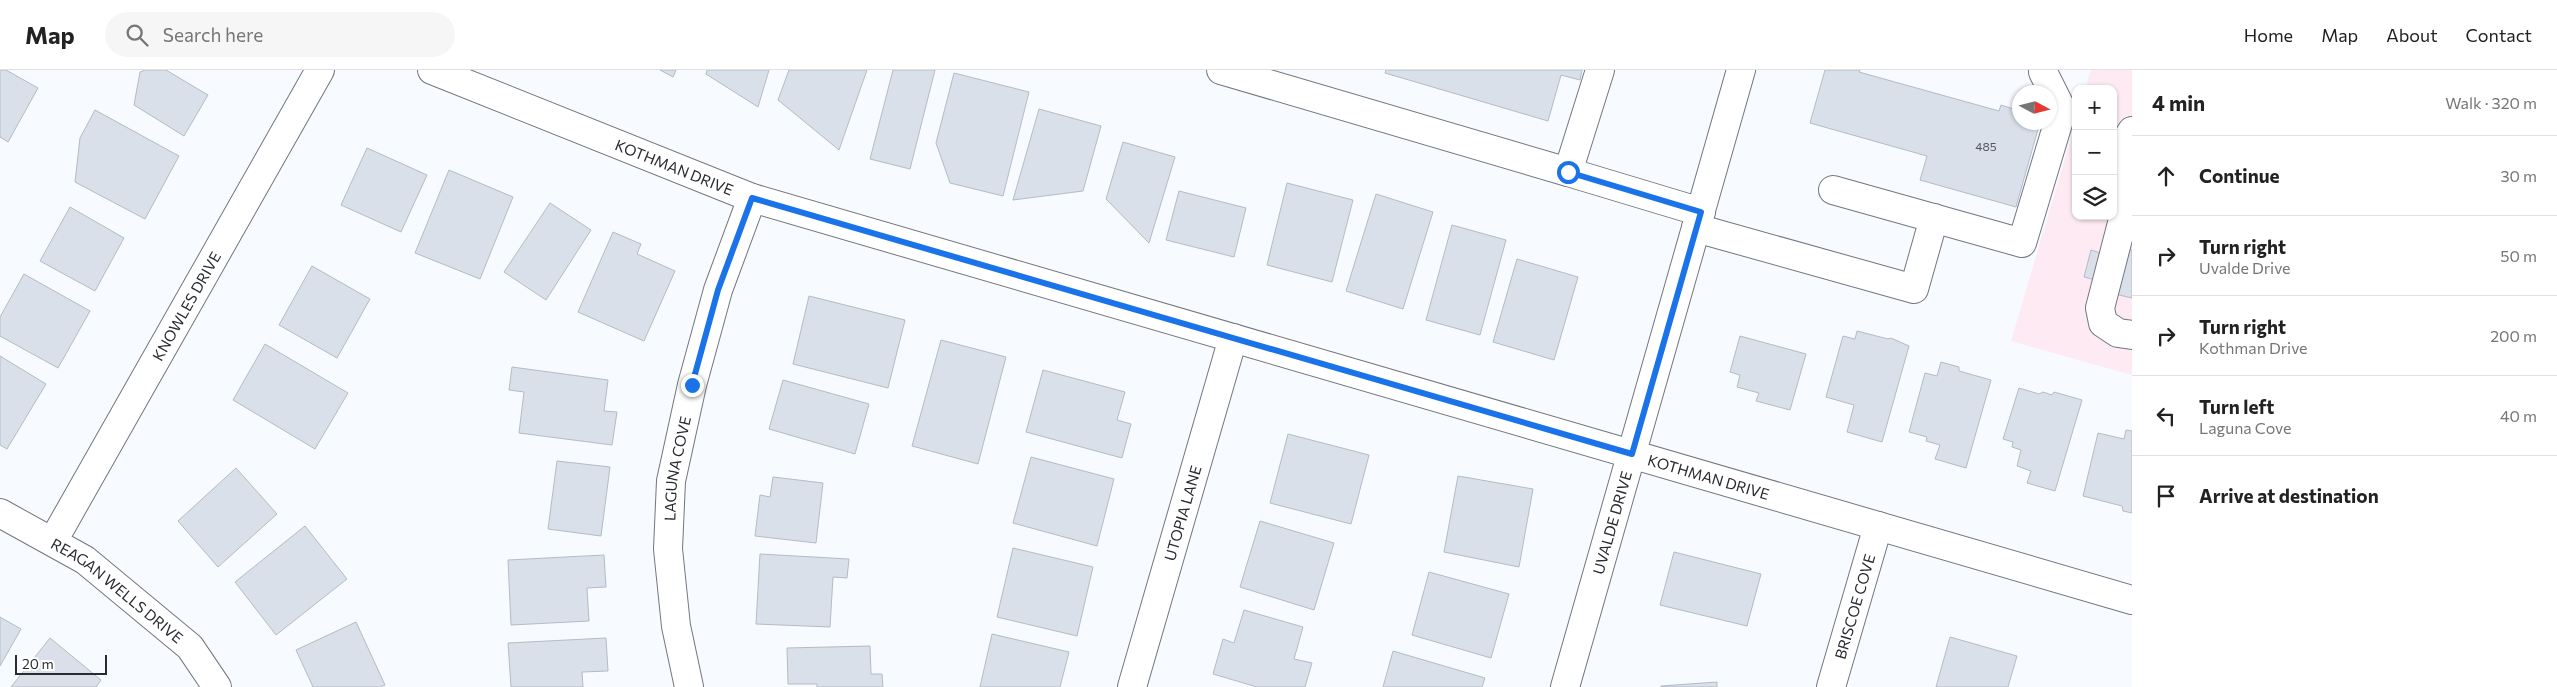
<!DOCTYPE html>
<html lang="en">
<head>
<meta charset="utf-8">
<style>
  :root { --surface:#fff; --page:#f6f6f6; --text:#222; --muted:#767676; --line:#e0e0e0 }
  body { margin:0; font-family:Commissioner,sans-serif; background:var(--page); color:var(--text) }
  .controls { position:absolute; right:15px; top:15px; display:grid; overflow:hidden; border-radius:10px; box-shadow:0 1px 4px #0004 }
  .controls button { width:45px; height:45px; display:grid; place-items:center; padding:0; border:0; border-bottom:1px solid var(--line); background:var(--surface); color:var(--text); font:25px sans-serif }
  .compass { position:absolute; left:2012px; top:15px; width:45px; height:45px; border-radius:50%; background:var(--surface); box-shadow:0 1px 4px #0004; rotate:97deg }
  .scale { position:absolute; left:15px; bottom:12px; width:92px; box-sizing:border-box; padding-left:5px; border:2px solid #282b2f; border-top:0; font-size:14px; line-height:18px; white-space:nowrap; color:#282b2f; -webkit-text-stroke:4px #fff; paint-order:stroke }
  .stop { position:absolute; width:15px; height:15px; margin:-11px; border:4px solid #1a73e8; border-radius:50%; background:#fff }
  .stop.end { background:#1a73e8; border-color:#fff; box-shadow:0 1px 5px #0008 }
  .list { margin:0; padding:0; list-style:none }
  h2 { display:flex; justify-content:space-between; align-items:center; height:65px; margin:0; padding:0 20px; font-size:21px }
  h2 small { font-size:16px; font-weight:400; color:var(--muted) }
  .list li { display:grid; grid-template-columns:32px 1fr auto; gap:15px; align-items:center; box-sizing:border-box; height:80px; padding:0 20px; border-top:1px solid var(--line) }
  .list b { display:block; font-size:19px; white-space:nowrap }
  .list p { margin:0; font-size:16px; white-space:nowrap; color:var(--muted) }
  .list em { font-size:16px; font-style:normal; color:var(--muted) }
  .icon { flex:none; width:28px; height:28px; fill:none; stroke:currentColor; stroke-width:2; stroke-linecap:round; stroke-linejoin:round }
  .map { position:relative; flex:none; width:2132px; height:617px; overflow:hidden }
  header { display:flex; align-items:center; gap:30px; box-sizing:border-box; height:70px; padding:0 25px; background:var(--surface); border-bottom:1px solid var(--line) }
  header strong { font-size:24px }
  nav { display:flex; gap:28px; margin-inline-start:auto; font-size:18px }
  .search { width:350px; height:45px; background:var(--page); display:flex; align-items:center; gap:12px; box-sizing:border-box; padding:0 18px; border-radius:28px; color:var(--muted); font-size:19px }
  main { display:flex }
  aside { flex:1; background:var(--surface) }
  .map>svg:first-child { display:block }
  .commercial { fill:#fdeaf3 }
  .building { fill:#d9e0ea; stroke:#b4bbc5 }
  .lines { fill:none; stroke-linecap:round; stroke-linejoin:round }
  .minor-casing { stroke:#717780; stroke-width:30 }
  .minor { stroke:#fff; stroke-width:28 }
  .route { stroke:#1a73e8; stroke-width:6 }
  .labels { text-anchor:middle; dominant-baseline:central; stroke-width:4; stroke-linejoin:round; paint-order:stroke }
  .number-label { font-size:12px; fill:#54585e }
  .street-label { font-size:15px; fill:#282b2f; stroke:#fff }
</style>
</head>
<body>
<header>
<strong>Map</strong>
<div class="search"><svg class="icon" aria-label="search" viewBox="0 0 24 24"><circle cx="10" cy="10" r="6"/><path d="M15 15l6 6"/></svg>Search here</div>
<nav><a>Home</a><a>Map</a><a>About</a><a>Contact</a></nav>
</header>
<main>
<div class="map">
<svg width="2132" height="617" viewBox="0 0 2132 617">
  <rect width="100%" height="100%" fill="#f7fafe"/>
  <!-- commercial -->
  <path class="commercial" d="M2091 0H2132V305L2011 271 2076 51V146H2113V19H2085Z"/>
  <!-- building -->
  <path class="building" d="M0 0H6L38 18 8 72 0 67Z
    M145 0H166L208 25 184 66 134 35 140 2Z
    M660 0H676L673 7Z
    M707 0H769L758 37 706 4Z
    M789 0H867L839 80 778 30Z
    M893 0H935L910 99 870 89Z
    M1386 0H1582L1580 10 1561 5 1548 51 1385 3Z
    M1825 0H1860L1859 2 1999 41 2001 35 2020 41V52H2040L2016 137 1920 110 1927 86 1810 53Z
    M954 3 1029 22 1003 126 950 113 936 73Z
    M1039 39 1101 56 1083 121 1013 130Z
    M95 40 179 86 145 149 75 112 80 68Z
    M1123 72 1175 87 1149 173 1106 129Z
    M367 78 427 105 401 162 341 135Z
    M449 100 513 127 480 209 415 183Z
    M1287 113 1353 130 1332 212 1267 195Z
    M1179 121 1246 138 1234 187 1166 170Z
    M1376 124 1433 142 1403 239 1346 221Z
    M550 133 591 160 546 230 504 202Z
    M70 137 124 168 95 221 40 191Z
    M1452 155 1506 170 1480 265 1426 250Z
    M613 162 641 174 637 184 675 201 644 271 578 242Z
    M2128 179 2132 180V228L2115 224Z
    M2091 180 2122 190 2115 215 2084 207Z
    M1517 189 1578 207 1554 290 1493 272Z
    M312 196 370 229 337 288 279 255Z
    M24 204 90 241 58 298 0 266V247Z
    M809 226 905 250 888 318 793 294Z
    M1857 261 1888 269 1891 268 1909 276 1882 372 1847 362 1854 335 1826 327 1843 266 1855 269Z
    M1740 266 1806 284 1790 340 1756 331 1759 323 1737 317 1740 305 1730 302Z
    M941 270 1006 287 978 394 912 376Z
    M265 274 348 323 315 379 233 330Z
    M0 286 46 314 7 379 0 375Z
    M1941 292 1959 297V301L1991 310 1966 398 1935 389 1940 375 1926 371 1927 367 1909 362 1925 303 1937 306Z
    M512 297 608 310 604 341 617 342 612 375 519 363 524 322 509 320Z
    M1043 300 1125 322 1117 350 1131 354 1122 388 1026 362Z
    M783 310 869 334 855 384 769 359Z
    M2019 318 2039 324 2043 322 2052 325 2054 322 2082 330 2055 421 2027 413 2031 401 2017 396 2021 380 2012 377 2013 372 2003 369Z
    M2126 360 2132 361V443L2123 441 2122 436 2083 426 2098 363 2124 369Z
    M1288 364 1369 385 1351 454 1270 433Z
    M1031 387 1114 409 1097 476 1013 453Z
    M557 391 610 397 601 466 548 459Z
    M236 398 277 444 218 497 178 451Z
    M1458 406 1533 419 1519 497 1444 482Z
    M773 407 823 413 816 473 755 466 760 425 770 427Z
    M1260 451 1334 473 1314 540 1240 517Z
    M305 456 347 509 276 565 235 512Z
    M1013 478 1093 497 1077 566 997 547Z
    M1674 482 1761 504 1747 556 1660 535Z
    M760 484 849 489 847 508 833 507 830 557 756 554Z
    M604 485 606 517 587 518 589 551 511 555 508 490Z
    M1429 502 1509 524 1491 588 1412 565Z
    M1244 540 1303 557 1294 589 1312 593 1305 617H1257L1213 604 1223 569 1234 573Z
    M0 547 21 559 0 596Z
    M356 552 385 615 380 617H313L296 580Z
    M992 564 1069 582 1060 617H980Z
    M1950 567 2017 586 2008 617H1936Z
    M50 568 101 610 96 617H11Z
    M606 568 608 601 582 602 583 617H511L508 573Z
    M870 576 871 604H882L883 617H817V614H788L787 578Z
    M1393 581 1485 608 1482 617H1383Z
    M1717 612V617H1661V616Z"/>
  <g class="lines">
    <!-- minor casing -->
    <g class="minor-casing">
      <g id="minor">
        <path id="s1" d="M432 0 752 128 2132 530"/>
        <path d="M1221 0 1568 102"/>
        <path d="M1600 0 1568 102 1701 142"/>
        <path d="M2132 88 2122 153 2100 238 2103 253 2118 263 2132 265"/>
        <path d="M2113 102 2119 81 2132 61"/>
        <path d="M1833 120 2022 173 2062 40 2043 2"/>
        <path d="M1696 158 1914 219 1934 148"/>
        <path id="s2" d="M0 443 85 490 190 577 217 617"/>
        <path id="s3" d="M53 471 320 0"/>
        <path id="s4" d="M689 617 676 556 668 479 671 411 692 315 718 220 752 128"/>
        <path id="s5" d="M1132 617 1233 268"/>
        <path id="s6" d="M1565 617 1741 0"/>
        <path id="s7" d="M1831 617 1878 456"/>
      </g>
    </g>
    <!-- minor -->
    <use href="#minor" class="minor"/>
  </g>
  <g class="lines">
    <!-- route -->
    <path class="route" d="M692 315 718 220 752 128 1632 384 1701 142 1568 102"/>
  </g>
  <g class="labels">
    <!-- number labels -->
    <g class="number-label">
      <text x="1986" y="76">485</text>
    </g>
    <!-- street labels -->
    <g class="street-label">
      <text stroke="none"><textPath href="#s1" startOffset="261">KOTHMAN DRIVE</textPath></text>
      <text stroke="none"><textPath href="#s3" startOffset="270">KNOWLES DRIVE</textPath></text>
      <text stroke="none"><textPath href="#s4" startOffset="221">LAGUNA COVE</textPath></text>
      <text stroke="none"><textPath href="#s1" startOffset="1341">KOTHMAN DRIVE</textPath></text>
      <text stroke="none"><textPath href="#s5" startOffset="181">UTOPIA LANE</textPath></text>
      <text stroke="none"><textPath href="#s6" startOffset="171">UVALDE DRIVE</textPath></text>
      <text stroke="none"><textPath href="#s2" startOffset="141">REAGAN WELLS DRIVE</textPath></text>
      <text stroke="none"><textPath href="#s7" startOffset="84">BRISCOE COVE</textPath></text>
    </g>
  </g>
</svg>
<div class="controls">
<button>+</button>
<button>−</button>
<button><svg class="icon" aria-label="layers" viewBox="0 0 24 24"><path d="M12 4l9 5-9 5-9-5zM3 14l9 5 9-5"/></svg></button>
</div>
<svg class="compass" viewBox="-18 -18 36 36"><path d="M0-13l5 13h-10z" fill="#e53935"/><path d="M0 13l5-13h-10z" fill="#767676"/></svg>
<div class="scale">20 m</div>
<div class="stop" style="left:1568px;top:102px"></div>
<div class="stop end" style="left:692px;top:315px"></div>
</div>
<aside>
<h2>4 min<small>Walk · 320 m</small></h2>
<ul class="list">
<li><svg class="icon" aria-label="ahead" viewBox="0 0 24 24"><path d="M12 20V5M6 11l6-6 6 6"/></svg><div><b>Continue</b></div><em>30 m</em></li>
<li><svg class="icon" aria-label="right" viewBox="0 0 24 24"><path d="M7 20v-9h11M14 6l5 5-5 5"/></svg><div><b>Turn right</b><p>Uvalde Drive</p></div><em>50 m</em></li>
<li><svg class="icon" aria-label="right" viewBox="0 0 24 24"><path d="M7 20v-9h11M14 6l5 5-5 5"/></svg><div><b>Turn right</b><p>Kothman Drive</p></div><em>200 m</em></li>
<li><svg class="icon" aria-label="left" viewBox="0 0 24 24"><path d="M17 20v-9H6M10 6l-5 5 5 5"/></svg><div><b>Turn left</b><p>Laguna Cove</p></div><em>40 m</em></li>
<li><svg class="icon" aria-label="arrive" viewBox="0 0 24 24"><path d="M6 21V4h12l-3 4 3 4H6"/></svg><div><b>Arrive at destination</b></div></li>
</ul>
</aside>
</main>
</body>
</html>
